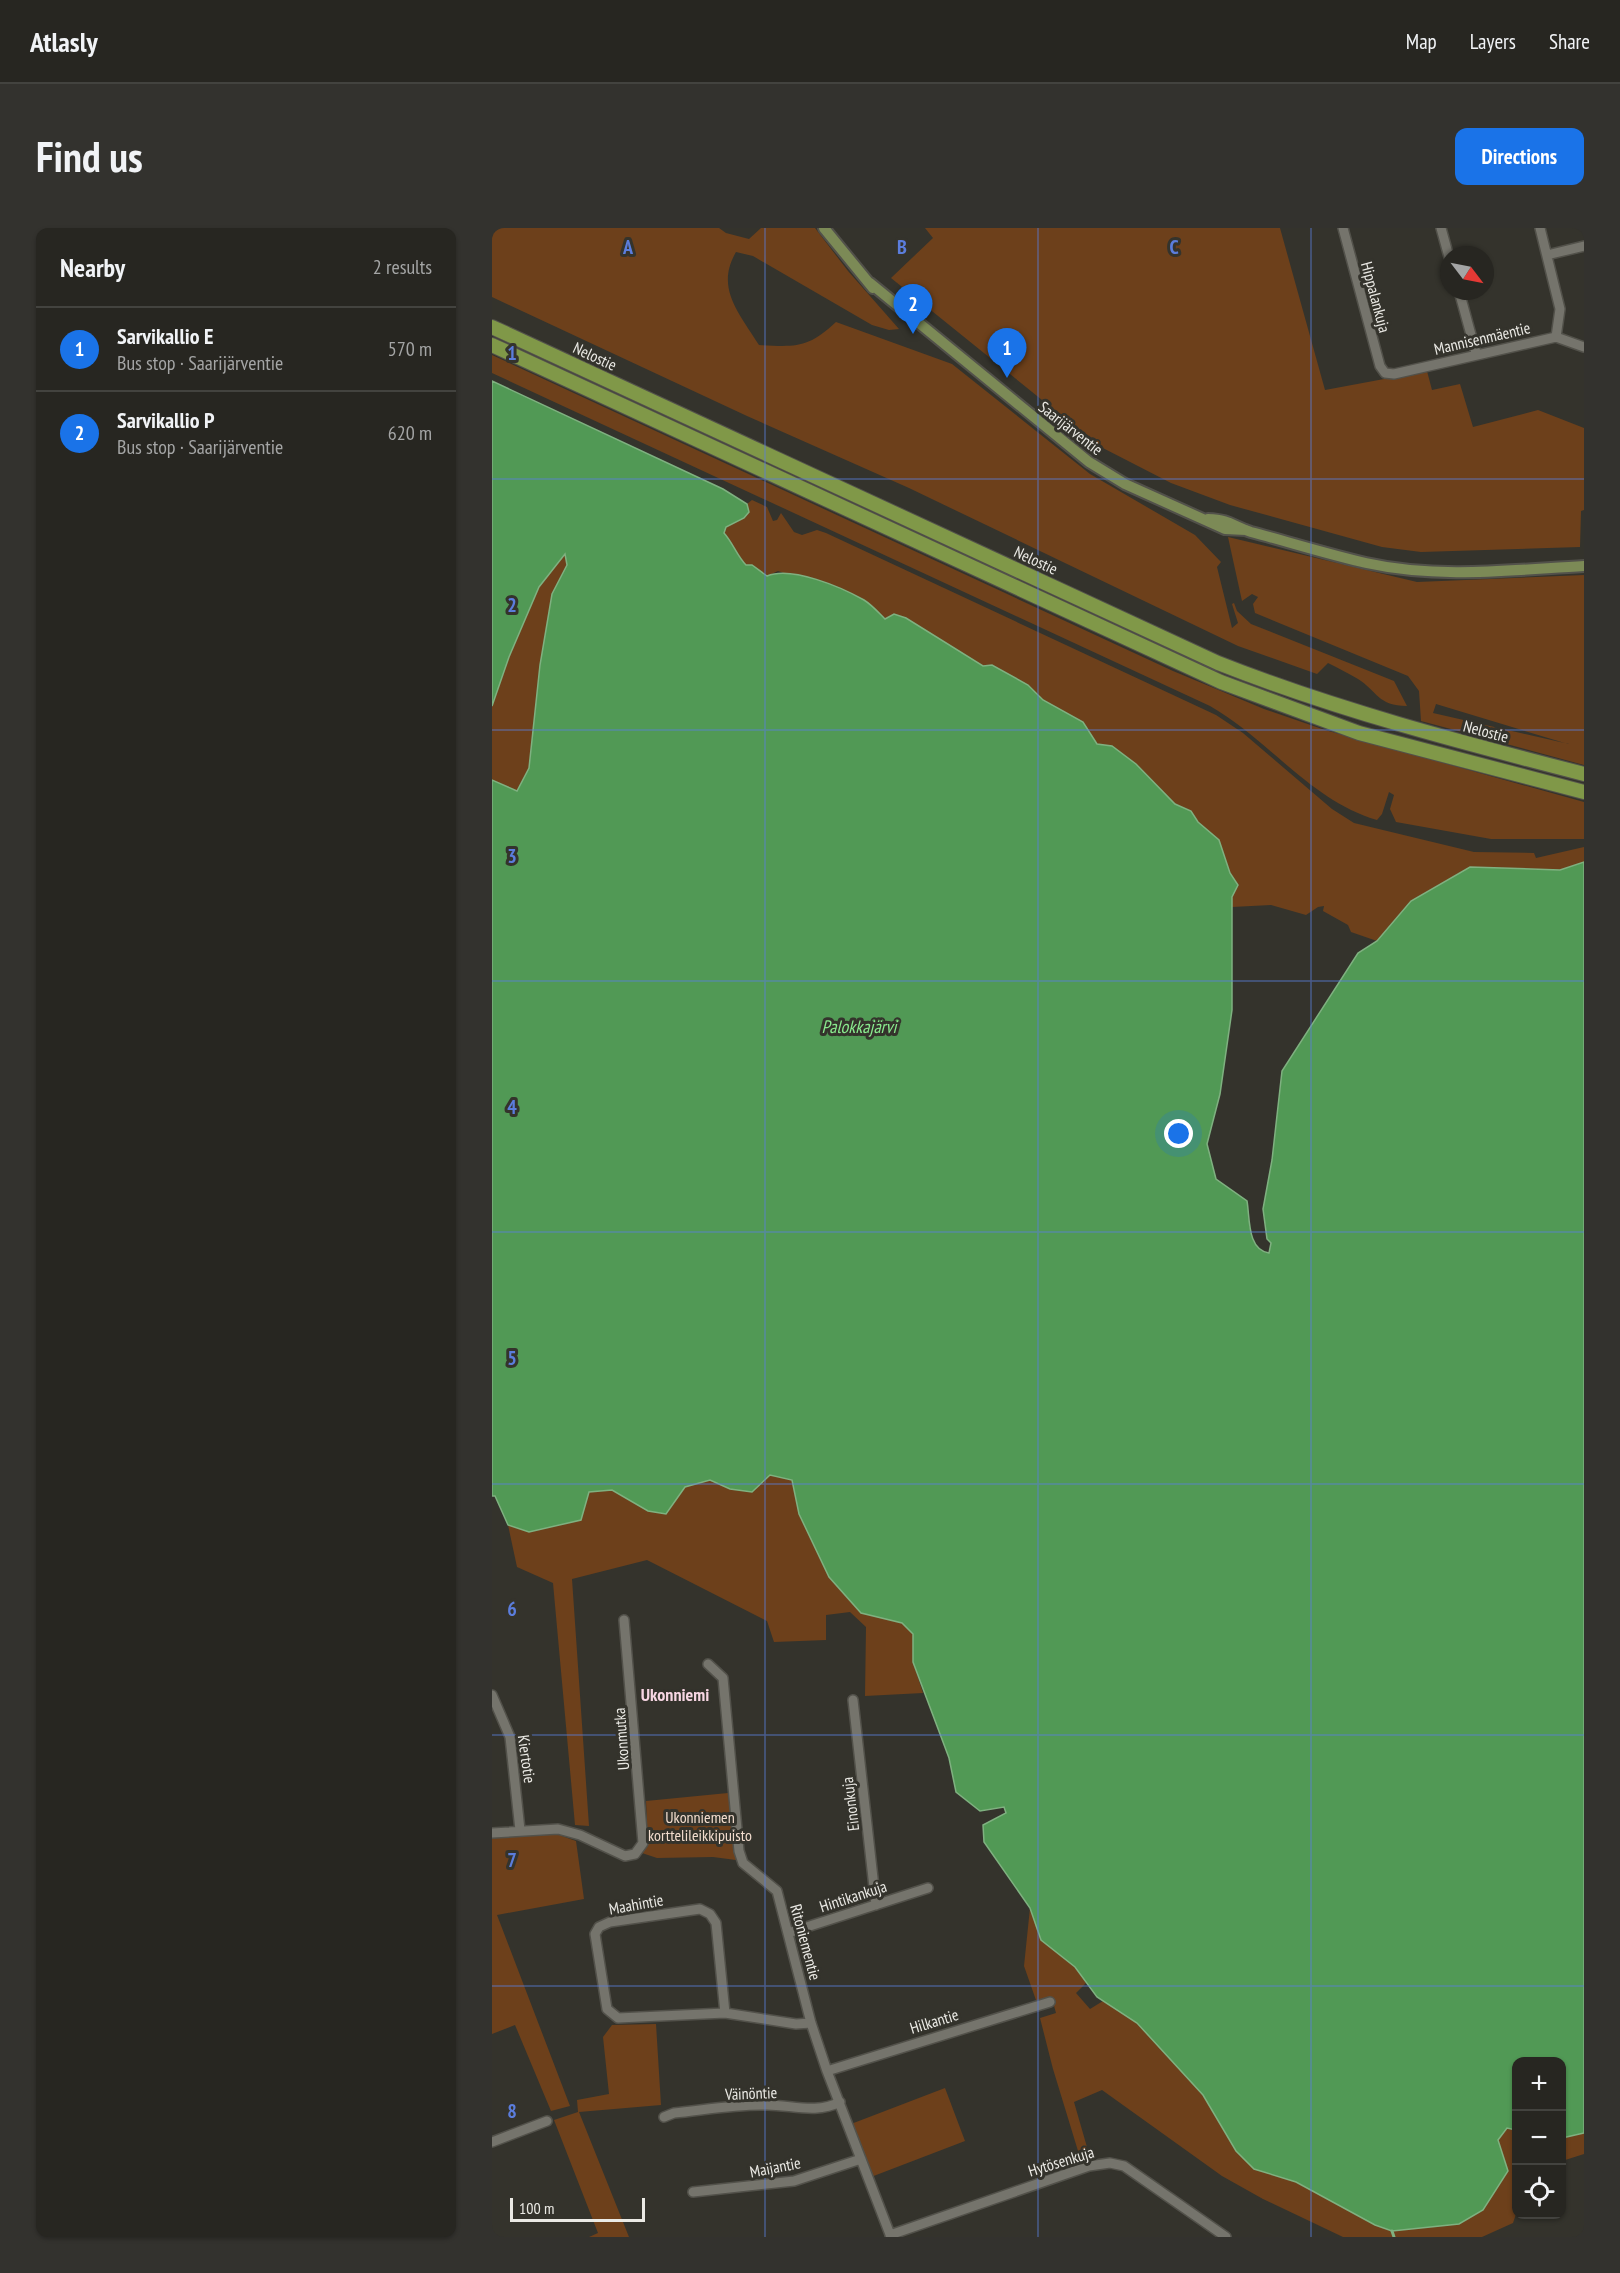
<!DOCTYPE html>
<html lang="en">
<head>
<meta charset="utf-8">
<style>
  :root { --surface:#272621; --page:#33322e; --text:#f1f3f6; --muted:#a4a5a5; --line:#43433f; --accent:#1a73e8 }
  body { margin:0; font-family:"PT Sans Narrow",sans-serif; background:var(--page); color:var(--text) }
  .controls { position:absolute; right:18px; bottom:18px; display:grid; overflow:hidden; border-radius:12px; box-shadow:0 2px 4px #0004 }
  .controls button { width:54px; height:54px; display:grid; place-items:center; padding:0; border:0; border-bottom:2px solid var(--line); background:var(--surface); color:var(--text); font:30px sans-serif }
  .compass { position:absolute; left:948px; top:18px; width:54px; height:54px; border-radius:50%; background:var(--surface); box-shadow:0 2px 4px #0004; rotate:122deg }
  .scale { position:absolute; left:18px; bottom:15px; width:135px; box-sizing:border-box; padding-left:6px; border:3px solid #ebeae5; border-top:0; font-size:16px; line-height:21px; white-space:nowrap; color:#ebeae5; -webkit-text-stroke:4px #34332c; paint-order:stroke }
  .you { position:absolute; left:687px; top:906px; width:21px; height:21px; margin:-15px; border:4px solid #fff; border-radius:50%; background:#1a73e8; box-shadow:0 0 0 9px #1a73e833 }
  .badge { display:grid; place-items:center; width:39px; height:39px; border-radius:50%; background:var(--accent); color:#fff; font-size:20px; font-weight:700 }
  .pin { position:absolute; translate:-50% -50px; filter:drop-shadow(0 2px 3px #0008) }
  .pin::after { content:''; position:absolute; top:32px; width:21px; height:18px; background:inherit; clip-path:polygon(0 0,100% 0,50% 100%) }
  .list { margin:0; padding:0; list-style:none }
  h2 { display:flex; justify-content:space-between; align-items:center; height:78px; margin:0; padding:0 24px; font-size:26px }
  h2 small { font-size:20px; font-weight:400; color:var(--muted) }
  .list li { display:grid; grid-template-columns:39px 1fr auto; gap:18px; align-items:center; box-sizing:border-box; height:84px; padding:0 24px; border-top:2px solid var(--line) }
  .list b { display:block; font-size:22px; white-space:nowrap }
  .list p { margin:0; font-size:20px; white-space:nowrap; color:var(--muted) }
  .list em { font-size:20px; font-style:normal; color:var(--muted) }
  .icon { flex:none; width:33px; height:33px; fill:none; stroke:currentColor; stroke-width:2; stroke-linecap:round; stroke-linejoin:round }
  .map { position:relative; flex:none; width:1092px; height:2009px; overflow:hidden; border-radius:12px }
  header { display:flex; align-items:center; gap:36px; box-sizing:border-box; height:84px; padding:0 30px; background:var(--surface); border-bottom:2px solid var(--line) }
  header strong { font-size:28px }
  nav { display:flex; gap:33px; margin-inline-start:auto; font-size:21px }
  .intro { display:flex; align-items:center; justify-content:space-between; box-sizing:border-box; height:144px; padding:0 36px }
  h1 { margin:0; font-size:42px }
  .button { padding:15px 27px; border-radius:12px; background:var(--accent); color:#fff; font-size:21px; font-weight:700 }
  main { display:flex; gap:36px; padding:0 36px }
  aside { flex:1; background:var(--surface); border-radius:12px; box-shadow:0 2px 4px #0004 }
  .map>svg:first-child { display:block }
  .green { fill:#6d401b; fill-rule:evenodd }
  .water { fill:#519955; stroke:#7fb180; stroke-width:1.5 }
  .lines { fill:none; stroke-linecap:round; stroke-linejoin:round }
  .stream { stroke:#7fb180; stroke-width:3 }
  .minor-casing { stroke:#52514a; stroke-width:12 }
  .major-casing { stroke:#52514a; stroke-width:14 }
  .highway-casing { stroke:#52514a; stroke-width:16 }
  .minor { stroke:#75746c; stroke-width:9 }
  .major { stroke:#7c8a56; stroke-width:10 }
  .highway { stroke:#809848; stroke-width:14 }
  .grid { fill:none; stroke:#5b7ddc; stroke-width:1.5; stroke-opacity:0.55 }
  .labels { text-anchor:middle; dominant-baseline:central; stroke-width:6; stroke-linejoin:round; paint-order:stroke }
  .street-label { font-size:16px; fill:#ebeae5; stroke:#34332c }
  .park-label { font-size:16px; fill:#f3ddce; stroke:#34332c }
  .water-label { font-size:18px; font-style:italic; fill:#89e98d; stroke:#34332c }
  .neighbourhood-label { font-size:18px; font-weight:bold; fill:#f7d6e3; stroke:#34332c }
  .grid-label { font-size:20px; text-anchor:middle; font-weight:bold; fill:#5b7ddc; stroke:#34332c; stroke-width:6; stroke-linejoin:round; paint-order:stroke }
</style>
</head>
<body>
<header>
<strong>Atlasly</strong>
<nav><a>Map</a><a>Layers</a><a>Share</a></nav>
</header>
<div class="intro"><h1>Find us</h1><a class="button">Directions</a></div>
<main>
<aside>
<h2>Nearby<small>2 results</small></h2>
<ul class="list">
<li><span class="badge">1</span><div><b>Sarvikallio E</b><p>Bus stop · Saarijärventie</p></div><em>570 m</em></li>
<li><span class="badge">2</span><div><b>Sarvikallio P</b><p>Bus stop · Saarijärventie</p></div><em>620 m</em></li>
</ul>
</aside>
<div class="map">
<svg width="1092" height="2009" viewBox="0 0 1092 2009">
  <rect width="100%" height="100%" fill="#34332c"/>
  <!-- green -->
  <path class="green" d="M0 0H227L234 5 257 11 269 0H323L356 43 407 101 397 102 380 97 261 28 244 24C223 60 247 85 267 117 305 119 316 120 344 94L460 136 598 246 703 307 729 334 725 339 740 400 746 395 740 376 742 375 745 383 759 396 902 453 915 478C886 478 885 463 866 451 856 445 846 440 836 435L825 446 746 418 417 260 255 188 0 69Z
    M433 0H788L833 162 935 143 940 162 968 156 981 199 1046 182 1092 200V282L1089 283 1088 319 929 324 890 319 738 277 679 255 607 218 399 50 441 10Z
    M0 127 681 443 772 481 833 502 1092 574V611H999L904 594 898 581 902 567 897 564 890 586 885 592C819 573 776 511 718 478L0 145Z
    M260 272 275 279 281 293 285 292 289 285 302 304 310 307 325 302 334 305 724 487 751 505 840 581 862 595 982 624 1042 625 1044 630 1092 619V634L1068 642 978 639 919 673 885 713 859 704 856 697 831 683 832 678 826 679 814 687 779 677 740 679V669L746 657 738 645 727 612 706 594 699 583 683 576 644 536 620 518 605 516 591 494 551 472 536 457 500 437 491 439 454 418 394 391 374 373 286 343 275 348 260 337H254C245 328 241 315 232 305L233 299 257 284 255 276Z
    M736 309 925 354 1092 347V537L929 493 927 463 916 448 763 385 761 376 766 369 760 366 750 373ZM944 476 1076 516H1077L941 485Z
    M73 325 75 337 60 366 48 437 37 540 25 563 0 552V478L17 429 47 359Z
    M301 1235 337 1349 369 1385 410 1395 421 1406V1434L431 1465 373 1468 374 1399 358 1384 334 1387V1412L282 1414 275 1393 155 1332 80 1351 97 1598 83 1597 61 1355 25 1339 16 1297 37 1304 89 1292 96 1264 120 1262 156 1283 189 1243Z
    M236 1565 244 1632 221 1629 165 1630 150 1625 156 1616 154 1573Z
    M39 1606 67 1607 84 1613 92 1671 5 1687 78 1878 59 1883 23 1797 0 1806V1609Z
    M538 1680 549 1712 583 1739 594 1755 584 1765 598 1781 611 1773 645 1795 711 1867 744 1923 762 1941 804 1954 883 1997 900 2003 967 1996 991 1982 1016 1943 1006 1912 1015 1900 1024 1902V1986L1021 1995 990 2009H851L771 1971 730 1948 610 1862 582 1874 599 1933 590 1936 561 1841 548 1790 564 1785 561 1774 545 1775 532 1738Z
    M164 1796 169 1877 87 1884 137 2009H97L106 2005 62 1892 86 1884 85 1872 117 1866 111 1809 120 1797Z
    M453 1860 473 1913 379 1949 359 1896Z
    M1092 1905V1926L1070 1933V1910Z"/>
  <!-- water -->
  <path class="water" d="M0 153 231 261 255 276 257 284 252 290 234 299 232 305C241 315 245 328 254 337H260L275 348C300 338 349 359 372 372 380 377 387 385 393 391L402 386 414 390 491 438 500 437 536 457 551 472 591 494 605 516 620 518 644 536 683 576 699 583 706 594 727 612 738 645 746 657 740 669V782L728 866 715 916 724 951 755 973C758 990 755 1022 777 1025L779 1015 775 1011 771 981 780 932 790 843 866 725 885 713 919 673 978 639 1068 642 1092 634V1905L1070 1910V1834H1024V1902L1015 1900 1006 1912 1016 1943 991 1982 967 1996 900 2003 883 1997 804 1954 762 1941 744 1923 711 1867 645 1795 605 1769 583 1739 549 1712 538 1680 492 1614 491 1597 514 1585 512 1579 488 1583 464 1564 457 1530 421 1434V1406L410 1395 369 1385 337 1349 307 1286 300 1252 278 1247 260 1264 238 1261 218 1252 193 1259 174 1286 156 1283 120 1262 97 1264 89 1292 37 1304 16 1297 3 1268H0V552L25 563 37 540 48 437 60 366 75 337 73 326 47 359 17 429 0 478Z"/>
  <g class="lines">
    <!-- stream -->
    <path class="stream" d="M900 2003 902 2009"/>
    <!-- minor casing -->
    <g class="minor-casing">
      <path id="minor" d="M851 0 888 138 893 145 902 146 1064 109 1092 119
        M949 0 957 29
        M1048 0 1068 81 1064 109
        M1055 27 1092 18
        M967 63 984 125
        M216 1436 231 1450 247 1623 251 1635 285 1663 319 1795 335 1843 399 2009
        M0 1467 18 1509 28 1602
        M361 1472 384 1677
        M0 1605 66 1601 88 1607 133 1628 143 1626 151 1615 132 1392
        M296 1705 436 1660
        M233 1785 224 1695 218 1686 208 1681 118 1694 107 1699 103 1706 115 1781 126 1790 233 1785 304 1796 319 1795
        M335 1843 558 1774
        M172 1889 182 1885C212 1882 244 1876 275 1877 300 1877 324 1886 348 1874
        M0 1914 55 1893
        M201 1964 302 1953 369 1931
        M398 2007 597 1938 618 1935 632 1938 734 2009"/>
    </g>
    <!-- major casing -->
    <g class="major-casing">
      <path id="major" d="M332 0 381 60
        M378 55 597 234 633 256 733 301 754 302
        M716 291C739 292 740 298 759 304 797 314 835 326 874 335 946 351 1019 342 1092 338"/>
    </g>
    <!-- highway casing -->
    <g class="highway-casing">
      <path id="highway" d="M0 99 726 435C845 482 968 514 1092 546
        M0 117 729 454 867 505 1092 564"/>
    </g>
    <!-- minor -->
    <use href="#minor" class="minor"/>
    <!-- major -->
    <use href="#major" class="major"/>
    <!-- highway -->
    <use href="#highway" class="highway"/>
  </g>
  <!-- grid -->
  <path class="grid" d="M273 0V2009M546 0V2009M819 0V2009M0 251H1092M0 502H1092M0 753H1092M0 1004H1092M0 1256H1092M0 1507H1092M0 1758H1092"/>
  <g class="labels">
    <!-- street labels -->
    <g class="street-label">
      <text transform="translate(884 69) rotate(75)">Hippalankuja</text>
      <text transform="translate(990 110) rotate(-13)">Mannisenmäentie</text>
      <text transform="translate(103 128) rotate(25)">Nelostie</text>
      <text transform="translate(579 200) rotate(38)">Saarijärventie</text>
      <text transform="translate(544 332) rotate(25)">Nelostie</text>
      <text transform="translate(994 503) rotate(15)">Nelostie</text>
      <text transform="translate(129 1511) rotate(-94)">Ukonmutka</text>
      <text transform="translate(35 1531) rotate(82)">Kiertotie</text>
      <text transform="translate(358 1576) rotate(-97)">Einonkuja</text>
      <text transform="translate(361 1668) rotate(-18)">Hintikankuja</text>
      <text transform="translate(144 1676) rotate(-10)">Maahintie</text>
      <text transform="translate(314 1714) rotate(75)">Ritoniementie</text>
      <text transform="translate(442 1793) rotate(-17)">Hilkantie</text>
      <text transform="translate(259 1865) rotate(-2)">Väinöntie</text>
      <text transform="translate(569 1933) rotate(-17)">Hytösenkuja</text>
      <text transform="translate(283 1939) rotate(-11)">Maijantie</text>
    </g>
    <!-- park labels -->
    <g class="park-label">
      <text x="208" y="1589">Ukonniemen<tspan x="208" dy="18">korttelileikkipuisto</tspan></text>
    </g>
    <!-- water labels -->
    <g class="water-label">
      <text x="367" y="798">Palokkajärvi</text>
    </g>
    <!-- neighbourhood labels -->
    <g class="neighbourhood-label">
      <text x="183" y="1466">Ukonniemi</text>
    </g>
  </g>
  <g class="grid-label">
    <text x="136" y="26">A</text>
    <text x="410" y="26">B</text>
    <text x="682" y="26">C</text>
    <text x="20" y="132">1</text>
    <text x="20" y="384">2</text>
    <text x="20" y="635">3</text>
    <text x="20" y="886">4</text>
    <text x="20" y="1137">5</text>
    <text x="20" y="1388">6</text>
    <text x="20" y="1639">7</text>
    <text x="20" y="1890">8</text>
  </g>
</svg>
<div class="controls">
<button>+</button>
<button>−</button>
<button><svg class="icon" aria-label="locate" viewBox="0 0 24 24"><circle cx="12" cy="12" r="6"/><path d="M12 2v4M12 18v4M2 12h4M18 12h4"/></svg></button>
</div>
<svg class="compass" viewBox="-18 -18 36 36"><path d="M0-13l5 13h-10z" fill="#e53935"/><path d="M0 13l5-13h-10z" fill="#a4a5a5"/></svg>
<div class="scale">100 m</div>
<div class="you"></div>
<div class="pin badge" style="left:515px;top:150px">1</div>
<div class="pin badge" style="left:421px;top:106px">2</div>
</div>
</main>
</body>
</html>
